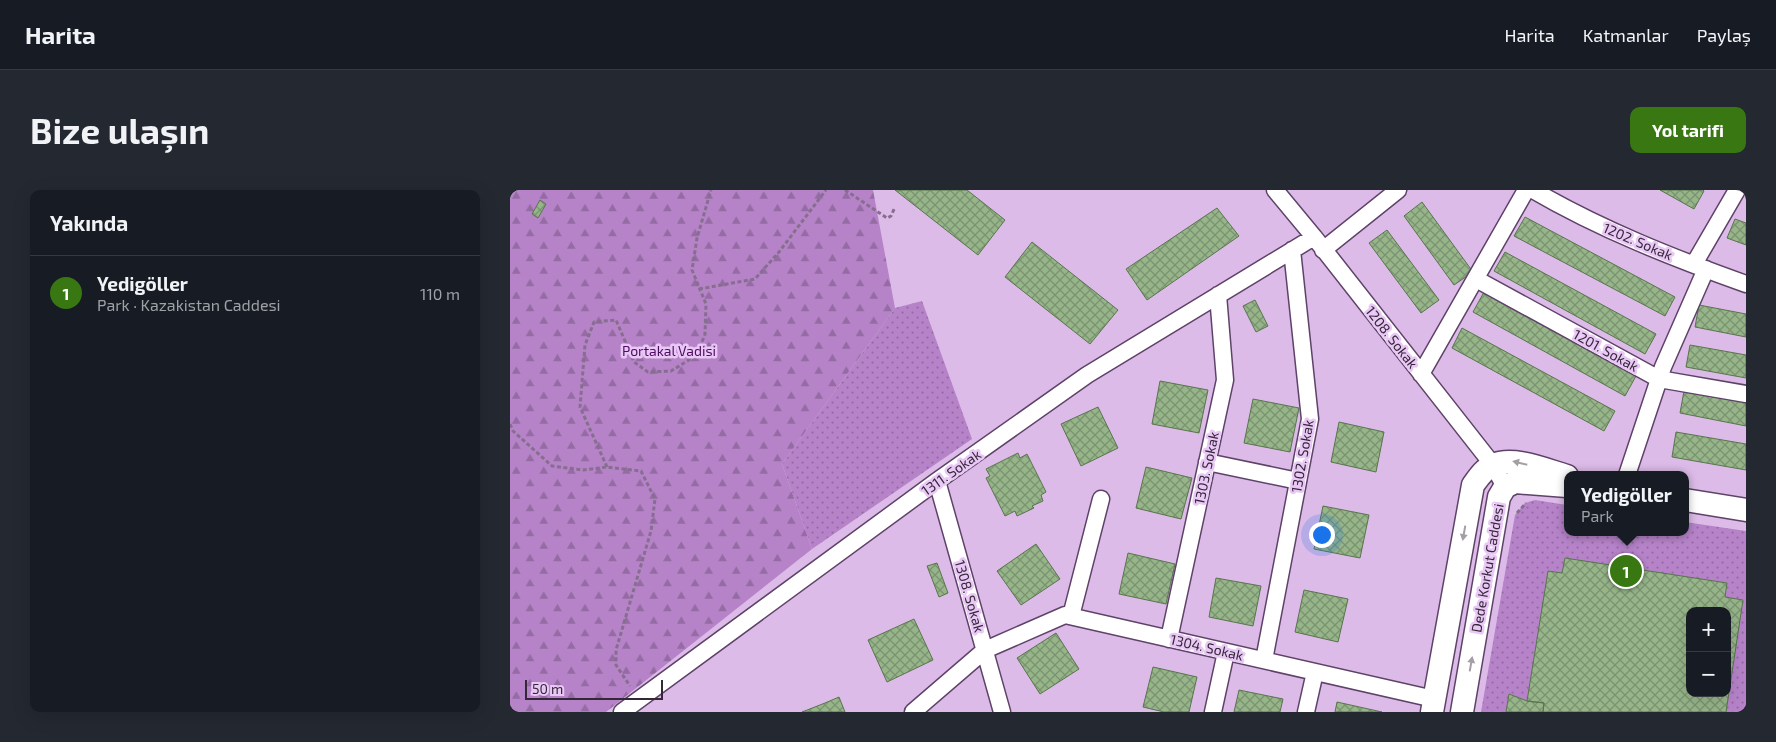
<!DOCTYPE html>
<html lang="tr">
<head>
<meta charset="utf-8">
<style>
  :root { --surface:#171b24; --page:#242831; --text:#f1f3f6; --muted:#9ea1a6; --line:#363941; --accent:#387712 }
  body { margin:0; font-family:"Exo 2",sans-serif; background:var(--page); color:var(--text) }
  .controls { position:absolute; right:15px; bottom:15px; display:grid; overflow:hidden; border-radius:10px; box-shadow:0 5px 20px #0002 }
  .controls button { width:45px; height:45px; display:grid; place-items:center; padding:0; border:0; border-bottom:1px solid var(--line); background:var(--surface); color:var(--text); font:25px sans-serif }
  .scale { position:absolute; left:15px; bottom:12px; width:138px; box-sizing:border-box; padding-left:5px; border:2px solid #342738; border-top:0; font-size:14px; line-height:18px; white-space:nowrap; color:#342738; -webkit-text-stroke:4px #e9c8f5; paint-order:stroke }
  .you { position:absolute; left:811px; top:344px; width:18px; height:18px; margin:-12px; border:4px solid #fff; border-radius:50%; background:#1a73e8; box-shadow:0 0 0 8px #1a73e833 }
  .badge { display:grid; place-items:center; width:32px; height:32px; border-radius:50%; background:var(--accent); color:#fff; font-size:16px; font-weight:700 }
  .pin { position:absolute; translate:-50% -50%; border:2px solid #fff; box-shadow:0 1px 5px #0006 }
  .popup { position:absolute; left:1054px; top:281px; width:125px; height:65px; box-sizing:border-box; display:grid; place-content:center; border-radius:10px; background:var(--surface); filter:drop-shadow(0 1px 4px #0005); font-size:16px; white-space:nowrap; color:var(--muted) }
  .popup b { font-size:19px; color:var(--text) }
  .popup::after { content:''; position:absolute; left:50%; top:100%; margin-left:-10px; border:10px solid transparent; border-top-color:var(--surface) }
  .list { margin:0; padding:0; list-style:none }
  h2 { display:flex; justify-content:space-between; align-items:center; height:65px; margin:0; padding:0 20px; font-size:21px }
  h2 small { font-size:16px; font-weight:400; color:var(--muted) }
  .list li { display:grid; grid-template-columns:32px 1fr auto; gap:15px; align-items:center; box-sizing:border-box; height:75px; padding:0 20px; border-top:1px solid var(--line) }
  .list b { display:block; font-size:19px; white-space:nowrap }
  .list p { margin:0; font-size:16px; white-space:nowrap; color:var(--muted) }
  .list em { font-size:16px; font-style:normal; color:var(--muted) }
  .map { position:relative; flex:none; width:1236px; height:522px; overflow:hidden; border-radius:10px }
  header { display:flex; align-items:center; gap:30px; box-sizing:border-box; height:70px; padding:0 25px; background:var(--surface); border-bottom:1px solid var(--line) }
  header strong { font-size:24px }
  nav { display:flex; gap:28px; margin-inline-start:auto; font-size:18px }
  .intro { display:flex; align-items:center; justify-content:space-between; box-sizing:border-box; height:120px; padding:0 30px }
  h1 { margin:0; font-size:35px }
  .button { padding:12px 22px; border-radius:10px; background:var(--accent); color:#fff; font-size:18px; font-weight:700 }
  main { display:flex; gap:30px; padding:0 30px }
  aside { flex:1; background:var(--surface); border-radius:10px; box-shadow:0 5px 20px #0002 }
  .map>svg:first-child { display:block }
  .green { fill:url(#green-dots); fill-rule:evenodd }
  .forest { fill:url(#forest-firs) }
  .building { fill:url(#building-cross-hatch); stroke:#58754c; fill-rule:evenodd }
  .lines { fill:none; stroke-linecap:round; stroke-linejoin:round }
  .minor-casing { stroke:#5e4268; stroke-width:19 }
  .secondary-casing { stroke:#5e4268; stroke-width:25 }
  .path { stroke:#866f8e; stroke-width:3; stroke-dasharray:4 2.5; stroke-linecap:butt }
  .minor { stroke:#fff; stroke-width:16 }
  .secondary { stroke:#fff; stroke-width:22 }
  .oneway { fill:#a49ea5 }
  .labels { text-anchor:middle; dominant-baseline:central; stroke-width:5; stroke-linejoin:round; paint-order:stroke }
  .street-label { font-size:14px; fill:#342738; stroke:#e9c8f5 }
  .park-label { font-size:14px; fill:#500c64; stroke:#e9c8f5 }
</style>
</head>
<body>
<header>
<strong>Harita</strong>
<nav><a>Harita</a><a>Katmanlar</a><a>Paylaş</a></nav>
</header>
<div class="intro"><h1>Bize ulaşın</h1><a class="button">Yol tarifi</a></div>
<main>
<aside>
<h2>Yakında<small></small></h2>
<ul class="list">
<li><span class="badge">1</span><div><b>Yedigöller</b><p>Park · Kazakistan Caddesi</p></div><em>110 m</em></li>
</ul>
</aside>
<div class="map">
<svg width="1236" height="522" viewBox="0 0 1236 522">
  <defs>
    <pattern id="green-dots" width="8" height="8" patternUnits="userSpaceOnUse" patternTransform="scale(1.25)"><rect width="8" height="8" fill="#b683c9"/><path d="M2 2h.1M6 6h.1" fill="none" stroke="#956ba4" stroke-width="1.8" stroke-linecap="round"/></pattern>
    <pattern id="forest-firs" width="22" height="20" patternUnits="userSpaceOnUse" patternTransform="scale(1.25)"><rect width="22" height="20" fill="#b683c9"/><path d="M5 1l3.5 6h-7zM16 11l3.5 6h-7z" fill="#956ba4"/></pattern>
    <pattern id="building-cross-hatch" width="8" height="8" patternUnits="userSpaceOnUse" patternTransform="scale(1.25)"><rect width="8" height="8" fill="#96b589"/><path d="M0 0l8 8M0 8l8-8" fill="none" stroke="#7b9371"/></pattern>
  </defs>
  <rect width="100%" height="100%" fill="#dcbbe8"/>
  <!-- green -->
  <path class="green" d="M412 111 462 249 302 359 272 274 385 118Z
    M1025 310 1057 315V342H1175V332L1236 341V522H971L1005 325 1015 313ZM1180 421H1217V503H1180Z"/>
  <!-- forest -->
  <path class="forest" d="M0 0H363L385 118 272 274 302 359 96 522H0Z"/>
  <!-- building -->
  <path class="building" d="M385 0H457L495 30 468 65Z
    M1150 0H1193L1194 1 1184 19Z
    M30 10 36 14 28 28 22 24Z
    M912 12 963 82 944 95 894 26Z
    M707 18 729 46 637 110 616 79Z
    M1015 27 1165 107 1155 126 1004 46Z
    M1225 29 1236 33V55L1217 48Z
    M877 40 929 110 911 123 859 53Z
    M522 52 608 120 580 154 495 87Z
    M995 62 1146 144 1135 164 984 81Z
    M974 102 1126 186 1115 206 963 122Z
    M745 110 758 136 746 142 733 116Z
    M1189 115 1236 124V147L1185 137Z
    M952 138 1105 221 1094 241 942 158Z
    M1180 155 1236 165V188L1176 177Z
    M650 191 698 200 689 243 642 234Z
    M1174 201 1236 213V236L1170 223Z
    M743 209 789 218 780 262 734 253Z
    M588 217 608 258 571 276 551 234Z
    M829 232 874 242 866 282 821 272Z
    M1166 242 1236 254V280L1162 267Z
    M508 263 510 268 517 264 536 302 531 305 533 311 522 316 524 318 507 326 505 321 495 326 476 288 480 286 476 279Z
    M636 277 682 288 671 329 626 318Z
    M813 316 859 325 850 368 804 359Z
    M526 354 550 389 511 415 487 381Z
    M618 363 665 374 656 414 609 404Z
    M1055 368 1217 393 1215 407 1233 410 1216 522H1033L1034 513 1017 511 1038 381 1052 383ZM1180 421H1217V503H1180Z
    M427 373 438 403 429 407 417 376Z
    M706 388 751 396 743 436 699 427Z
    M794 400 838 409 828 452 785 442Z
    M404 429 423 470 377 492 358 450Z
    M546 443 569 479 530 504 507 468Z
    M643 477 687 487 679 522H654L633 517Z
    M729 500 773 509 770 522H724Z
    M999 504 1017 511 1034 513 1033 522H996Z
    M329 507 335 522H292L315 513Z
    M827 512 872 522H825Z"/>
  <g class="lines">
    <!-- minor casing -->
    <g class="minor-casing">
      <path id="minor" d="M765 0 804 47 983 275 995 297
        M1023 0C1090 39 1163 68 1236 94
        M813 60 888 0
        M1184 74 1227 0
        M966 89 1149 189 1236 204
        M911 184 1016 0
        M697 272 788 291
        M1117 285 1153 177 1196 79
        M427 291 492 522
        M561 426 591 309
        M659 449 715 190 708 105
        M754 470 800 229 782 60
        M112 522 427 291 577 185 804 47
        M403 522 475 460 555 425 924 509
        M703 522 716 462
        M796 522 805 482"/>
    </g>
    <!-- secondary casing -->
    <g class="secondary-casing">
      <path id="secondary" d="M1175 310 1236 320
        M922 522 963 295C969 287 974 279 983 275 1004 266 1036 280 1057 286
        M952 522 989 307 995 297 1005 292 1057 296"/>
    </g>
    <!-- path -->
    <path class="path" d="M335 0 377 28 381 26 385 17
      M189 99 245 89 269 62 316 0
      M0 234 3 241 42 276 73 280 97 277 131 281 145 309 141 341 106 460V475L120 496
      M97 277 70 217 75 155 84 132 106 130 124 172 138 182 161 181 187 165 195 144 196 114 182 80 187 48 201 0
      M1007 323 1016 313"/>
    <!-- minor -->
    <use href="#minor" class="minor"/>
    <!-- secondary -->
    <use href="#secondary" class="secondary"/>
  </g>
  <!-- one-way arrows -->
  <defs><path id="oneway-solid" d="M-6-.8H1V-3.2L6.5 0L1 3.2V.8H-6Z" transform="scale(1.25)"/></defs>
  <g class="oneway">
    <use href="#oneway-solid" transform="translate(1010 273) rotate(-166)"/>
    <use href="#oneway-solid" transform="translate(954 343) rotate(100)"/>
    <use href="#oneway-solid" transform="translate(961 474) rotate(-80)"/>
  </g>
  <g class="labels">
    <!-- street labels -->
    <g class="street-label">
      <text transform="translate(1128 51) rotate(23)">1202. Sokak</text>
      <text transform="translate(882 147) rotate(52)">1208. Sokak</text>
      <text transform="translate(1096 160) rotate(29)">1201. Sokak</text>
      <text transform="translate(792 266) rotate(-80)">1302. Sokak</text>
      <text transform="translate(696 278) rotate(-78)">1303. Sokak</text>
      <text transform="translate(441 282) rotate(-35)">1311. Sokak</text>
      <text transform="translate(977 378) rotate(-80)">Dede Korkut Caddesi</text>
      <text transform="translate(460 406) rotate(74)">1308. Sokak</text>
      <text transform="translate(697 457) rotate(13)">1304. Sokak</text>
    </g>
    <!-- park labels -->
    <g class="park-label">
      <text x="159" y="160">Portakal Vadisi</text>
    </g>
  </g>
</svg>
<div class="controls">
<button>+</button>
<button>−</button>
</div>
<div class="scale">50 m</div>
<div class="you"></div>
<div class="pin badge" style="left:1116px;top:381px">1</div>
<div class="popup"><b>Yedigöller</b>Park</div>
</div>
</main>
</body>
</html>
